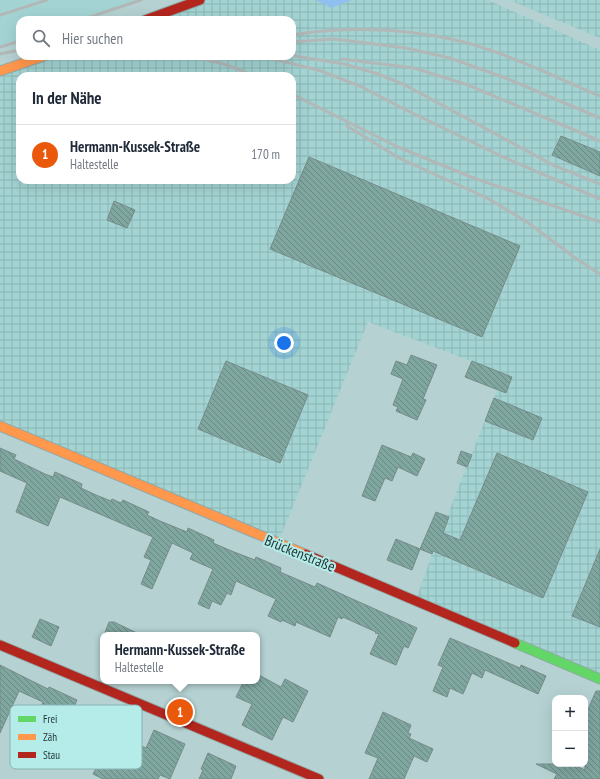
<!DOCTYPE html>
<html lang="de">
<head>
<meta charset="utf-8">
<style>
  :root { --surface:#fff; --page:#f6f6f7; --text:#1f2937; --muted:#747a83; --line:#e0e1e3; --accent:#ea580c }
  body { margin:0; font-family:"PT Sans Narrow",sans-serif; background:var(--page); color:var(--text) }
  .controls { position:absolute; right:12px; bottom:12px; display:grid; overflow:hidden; border-radius:8px; box-shadow:0 4px 16px #0002 }
  .controls button { width:36px; height:36px; display:grid; place-items:center; padding:0; border:0; border-bottom:1px solid var(--line); background:var(--surface); color:var(--text); font:20px sans-serif }
  .you { position:absolute; left:284px; top:343px; width:14px; height:14px; margin:-10px; border:3px solid #fff; border-radius:50%; background:#1a73e8; box-shadow:0 0 0 6px #1a73e833 }
  .badge { display:grid; place-items:center; width:26px; height:26px; border-radius:50%; background:var(--accent); color:#fff; font-size:13px; font-weight:700 }
  .pin { position:absolute; translate:-50% -50%; border:2px solid #fff; box-shadow:0 1px 4px #0006 }
  .popup { position:absolute; left:100px; top:632px; width:160px; height:52px; box-sizing:border-box; display:grid; place-content:center; border-radius:8px; background:var(--surface); filter:drop-shadow(0 1px 3px #0005); font-size:13px; white-space:nowrap; color:var(--muted) }
  .popup b { font-size:15px; color:var(--text) }
  .popup::after { content:''; position:absolute; left:50%; top:100%; margin-left:-8px; border:8px solid transparent; border-top-color:var(--surface) }
  .list { margin:0; padding:0; list-style:none }
  h2 { display:flex; justify-content:space-between; align-items:center; height:52px; margin:0; padding:0 16px; font-size:17px }
  h2 small { font-size:13px; font-weight:400; color:var(--muted) }
  .list li { display:grid; grid-template-columns:26px 1fr auto; gap:12px; align-items:center; box-sizing:border-box; height:60px; padding:0 16px; border-top:1px solid var(--line) }
  .list b { display:block; font-size:15px; white-space:nowrap }
  .list p { margin:0; font-size:13px; white-space:nowrap; color:var(--muted) }
  .list em { font-size:13px; font-style:normal; color:var(--muted) }
  .icon { flex:none; width:22px; height:22px; fill:none; stroke:currentColor; stroke-width:2; stroke-linecap:round; stroke-linejoin:round }
  .map { position:relative; flex:none; width:600px; height:779px; overflow:hidden }
  .search { position:absolute; background:var(--surface); box-shadow:0 4px 16px #0002; left:16px; top:16px; width:280px; height:44px; display:flex; align-items:center; gap:10px; box-sizing:border-box; padding:0 14px; border-radius:12px; color:var(--muted); font-size:15px }
  .panel { position:absolute; background:var(--surface); box-shadow:0 4px 16px #0002; left:16px; top:72px; width:280px; height:112px; border-radius:12px }
  .map>svg:first-child { display:block }
  .built { fill:#a3d4d3 }
  .industrial { fill:url(#industrial-grid); fill-rule:evenodd }
  .water { fill:#8fc0f0 }
  .building { fill:url(#building-back-hatch); stroke:#768c89 }
  .lines { fill:none; stroke-linecap:round; stroke-linejoin:round }
  .fast-casing { stroke:#90a7a7; stroke-width:11 }
  .slow-casing { stroke:#90a7a7; stroke-width:11 }
  .jam-casing { stroke:#90a7a7; stroke-width:11 }
  .fast { stroke:#63d668; stroke-width:9 }
  .slow { stroke:#ff974d; stroke-width:9 }
  .jam { stroke:#b3261e; stroke-width:9 }
  .rail { stroke:#b2b8b8; stroke-width:3 }
  .labels { text-anchor:middle; dominant-baseline:central; stroke-width:4; stroke-linejoin:round; paint-order:stroke }
  .street-label { font-size:15px; fill:#1d3332; stroke:#b5ecea }
  .key { fill:#b5ecea; stroke:#87b4b3; stroke-width:1 }
  .key-label { font-size:11px; fill:#1d3332 }
</style>
</head>
<body>
<div class="map">
<svg width="600" height="779" viewBox="0 0 600 779">
  <defs>
    <pattern id="industrial-grid" width="8" height="8" patternUnits="userSpaceOnUse"><rect width="8" height="8" fill="#a3d4d3"/><path d="M0 4h8M4 0v8" fill="none" stroke="#8cb6b6"/></pattern>
    <pattern id="building-back-hatch" width="6" height="6" patternUnits="userSpaceOnUse"><rect width="6" height="6" fill="#80a6a0"/><path d="M-1 5l2 2M0 0l6 6M5-1l2 2" fill="none" stroke="#688883"/></pattern>
  </defs>
  <rect width="100%" height="100%" fill="#b5d1d1"/>
  <!-- built -->
  <path class="built" d="M0 0H138L80 20H20V41L0 47Z"/>
  <!-- industrial -->
  <path class="industrial" d="M195 0H488L600 50V679L416 600 432 554 497 390 465 377 471 361 368 322 278 543 0 424V71L44 56H292V20H142ZM20 76H292V180H20Z
    M509 0H600V38Z"/>
  <!-- water -->
  <path class="water" d="M316 0H352L331 8Z"/>
  <!-- building -->
  <path class="building" d="M561 136 600 152V176L552 155Z
    M309 157 520 246 482 337 270 249Z
    M114 201 135 210 127 228 107 220Z
    M411 355 437 365 423 399 426 400 417 420 396 411 398 407 393 405 403 379 391 374 396 361 407 365Z
    M226 361 308 395 280 463 198 429Z
    M472 361 512 377 506 393 465 377Z
    M494 398 542 418 533 440 485 421Z
    M382 445 411 457 413 453 425 459 417 476 398 467 392 481 385 478 375 501 362 496Z
    M0 448 16 455 14 459 45 474 53 477 55 472 82 484 81 488 96 495 111 501 112 499 121 503 123 500 149 512 147 515 160 521 187 532 188 528 214 540 213 543 234 552 255 560 256 557 281 568 280 572 315 587 317 583 417 628 408 648 404 646 396 665 370 654 379 634 375 633 376 632 343 617 342 619 338 617 330 637 296 622 295 626 282 620 281 622 268 616 276 599 236 581 231 595 227 593 221 605 212 601 209 609 198 604 213 569 190 559 193 553 172 543 152 589 141 584 151 560 144 557 153 537 60 497 48 526 16 512 27 483 0 471Z
    M461 451 472 455 467 467 457 463Z
    M497 453 588 492 543 598 433 551 432 554 420 549 436 512 449 517 443 533 460 540Z
    M396 539 420 549 412 570 387 560Z
    M600 549V627L572 616Z
    M40 619 59 627 51 646 32 637Z
    M109 622H114L141 635H104Z
    M450 638 520 668 521 665 546 676 538 694 485 670 482 678 472 673 463 694 450 688 447 697 433 691 443 667 438 665Z
    M0 665 48 689 49 687 77 700 61 736 34 724 43 702 19 691 0 733Z
    M257 674 281 687 285 679 308 691 293 722 283 717 272 740 242 725 252 704 236 697 244 681H257Z
    M596 691H600V779H554L557 774 536 764H571L585 770V716Z
    M103 708 131 721 123 738 146 748 154 730 185 744 170 779 160 775 158 779H103L93 774 100 761 89 756 102 728 95 724Z
    M383 712 411 725 408 733 411 734 409 738 433 749 427 762 414 756 404 779H369L378 758 365 753Z
    M208 753 236 766 231 779H199L203 770 201 769Z"/>
  <g class="lines">
    <!-- fast casing -->
    <g class="fast-casing">
      <path id="fast" d="M515 643 600 679"/>
    </g>
    <!-- slow casing -->
    <g class="slow-casing">
      <path id="slow" d="M0 71 44 56
        M0 426 305 554"/>
    </g>
    <!-- jam casing -->
    <g class="jam-casing">
      <path id="jam" d="M145 20 200 0
        M305 554 515 643
        M0 645 319 779"/>
    </g>
    <!-- fast -->
    <use href="#fast" class="fast"/>
    <!-- slow -->
    <use href="#slow" class="slow"/>
    <!-- jam -->
    <use href="#jam" class="jam"/>
    <!-- rail -->
    <path class="rail" d="M0 15 47 0
      M81 20 141 0
      M292 35C350 26 407 28 464 42 473 44 482 48 490 50 528 63 564 81 600 96
      M292 42 334 39 406 48 450 58 508 79 600 118
      M0 47 20 41
      M0 54 20 50
      M190 56 224 64 255 76
      M254 56 282 61 321 71 362 87 402 108 503 157 600 199
      M295 56 344 64 378 74 405 85 553 165 600 184
      M342 59 414 68 468 85 600 141
      M292 94 398 147 471 177 600 222
      M347 126 399 158 487 198 527 222 574 257 600 274"/>
  </g>
  <g class="labels">
    <!-- street labels -->
    <g class="street-label">
      <text transform="translate(300 553) rotate(22)">Brückenstraße</text>
    </g>
  </g>
  <!-- legend -->
  <rect x="10" y="705" width="132" height="64" rx="6" class="key"/>
  <rect x="18" y="716" width="18" height="6" fill="#63d668"/>
  <rect x="18" y="734" width="18" height="6" fill="#ff974d"/>
  <rect x="18" y="752" width="18" height="6" fill="#b3261e"/>
  <g class="key-label">
    <text x="43" y="723">Frei</text>
    <text x="43" y="741">Zäh</text>
    <text x="43" y="759">Stau</text>
  </g>
</svg>
<div class="controls">
<button>+</button>
<button>−</button>
</div>
<div class="you"></div>
<div class="pin badge" style="left:180px;top:712px">1</div>
<div class="popup"><b>Hermann-Kussek-Straße</b>Haltestelle</div>
<div class="search"><svg class="icon" aria-label="search" viewBox="0 0 24 24"><circle cx="10" cy="10" r="6"/><path d="M15 15l6 6"/></svg>Hier suchen</div>
<section class="panel">
<h2>In der Nähe<small></small></h2>
<ul class="list">
<li><span class="badge">1</span><div><b>Hermann-Kussek-Straße</b><p>Haltestelle</p></div><em>170 m</em></li>
</ul>
</section>
</div>
</body>
</html>
